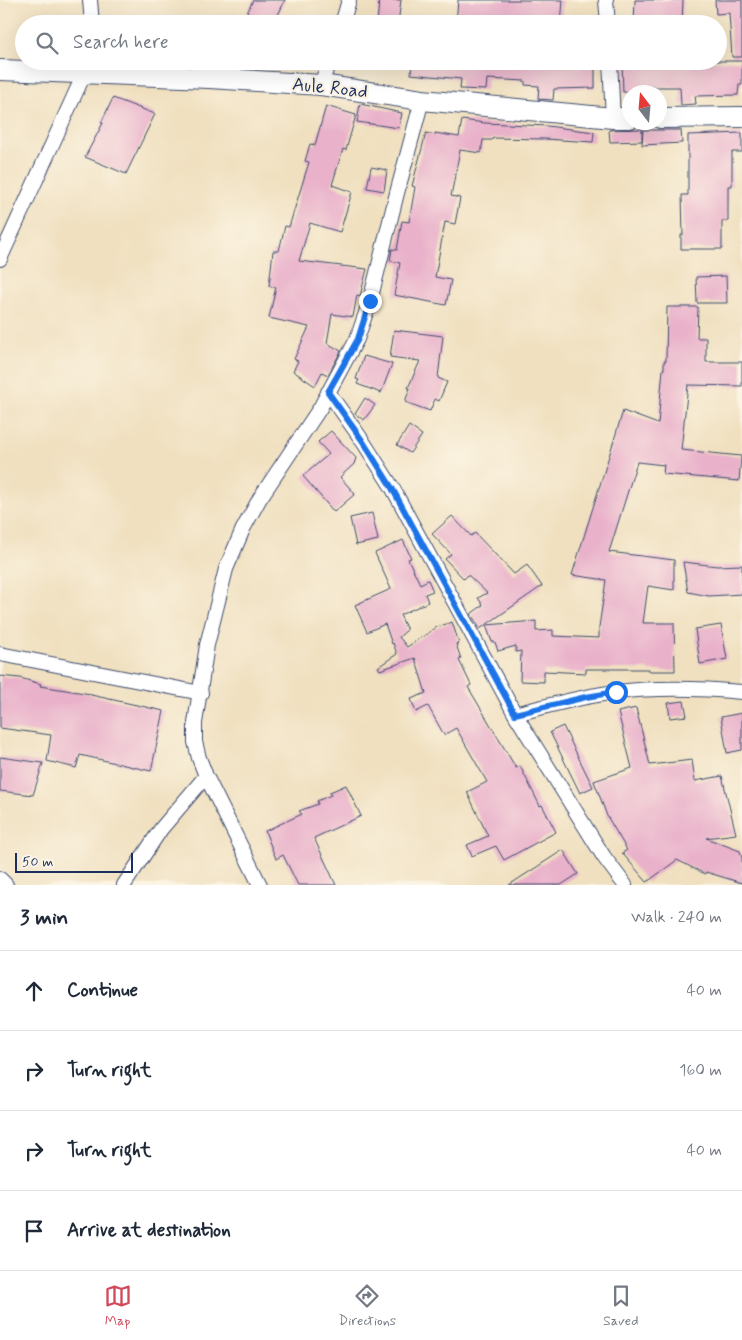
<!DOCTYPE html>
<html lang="en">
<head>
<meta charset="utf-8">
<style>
  :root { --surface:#fff; --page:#f2f2f3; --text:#1f2937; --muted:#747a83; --line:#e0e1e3; --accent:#d1495b }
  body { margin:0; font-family:Mynerve,sans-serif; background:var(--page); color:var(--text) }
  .compass { position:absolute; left:622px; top:85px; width:45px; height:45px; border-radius:50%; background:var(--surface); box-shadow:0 5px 20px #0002; rotate:344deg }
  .scale { position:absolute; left:15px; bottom:12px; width:118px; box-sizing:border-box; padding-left:5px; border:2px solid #1b2f5e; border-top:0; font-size:14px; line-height:18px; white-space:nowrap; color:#1b2f5e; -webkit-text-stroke:4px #fcf5e5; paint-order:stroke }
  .stop { position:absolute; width:15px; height:15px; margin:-11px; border:4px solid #1a73e8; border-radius:50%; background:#fff }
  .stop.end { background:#1a73e8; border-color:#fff; box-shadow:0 1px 5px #0008 }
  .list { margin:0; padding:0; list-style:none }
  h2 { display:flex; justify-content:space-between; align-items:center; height:65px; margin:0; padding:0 20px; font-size:21px }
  h2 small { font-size:16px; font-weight:400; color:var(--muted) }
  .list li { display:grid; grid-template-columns:32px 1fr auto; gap:15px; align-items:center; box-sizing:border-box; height:80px; padding:0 20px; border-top:1px solid var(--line) }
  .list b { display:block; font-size:19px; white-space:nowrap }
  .list em { font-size:16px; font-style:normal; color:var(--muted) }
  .icon { flex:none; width:28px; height:28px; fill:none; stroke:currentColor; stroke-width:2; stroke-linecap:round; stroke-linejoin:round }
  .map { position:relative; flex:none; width:742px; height:885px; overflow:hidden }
  .search { position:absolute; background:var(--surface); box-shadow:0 5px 20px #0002; left:15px; right:15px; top:15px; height:55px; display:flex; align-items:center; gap:12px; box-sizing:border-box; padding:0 18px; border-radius:28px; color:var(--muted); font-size:19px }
  .sheet { height:385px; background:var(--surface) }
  nav { display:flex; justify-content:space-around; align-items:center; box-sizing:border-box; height:70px; border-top:1px solid var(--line); background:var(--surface); font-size:14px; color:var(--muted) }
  nav a { display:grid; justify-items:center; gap:2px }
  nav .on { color:var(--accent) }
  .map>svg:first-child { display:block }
  .building { fill:#e9b1ca }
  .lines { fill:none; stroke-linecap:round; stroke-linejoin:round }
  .street-casing { stroke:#3b4a6d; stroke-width:16 }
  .secondary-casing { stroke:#3b4a6d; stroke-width:22 }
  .street { stroke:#fff; stroke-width:14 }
  .secondary { stroke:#fff; stroke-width:20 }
  .route { stroke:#1a73e8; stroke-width:6 }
  .labels { text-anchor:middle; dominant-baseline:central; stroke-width:4.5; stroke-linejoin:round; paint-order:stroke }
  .street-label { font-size:19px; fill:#1b2f5e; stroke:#fcf5e5 }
</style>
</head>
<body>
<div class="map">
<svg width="742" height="885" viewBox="0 0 742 885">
  <rect width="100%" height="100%" fill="#fcf5e5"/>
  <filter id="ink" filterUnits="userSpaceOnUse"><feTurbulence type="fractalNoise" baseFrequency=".02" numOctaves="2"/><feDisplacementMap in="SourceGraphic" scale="10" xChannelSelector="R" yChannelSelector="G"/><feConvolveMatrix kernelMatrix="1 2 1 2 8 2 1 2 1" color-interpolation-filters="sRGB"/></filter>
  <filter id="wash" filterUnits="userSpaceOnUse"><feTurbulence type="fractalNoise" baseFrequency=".0096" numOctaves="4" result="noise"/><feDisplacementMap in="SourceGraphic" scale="20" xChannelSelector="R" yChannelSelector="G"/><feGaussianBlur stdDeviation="1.12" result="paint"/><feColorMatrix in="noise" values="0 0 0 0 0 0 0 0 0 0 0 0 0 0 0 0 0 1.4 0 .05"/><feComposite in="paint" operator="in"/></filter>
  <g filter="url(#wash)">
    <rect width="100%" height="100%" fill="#f0e0c0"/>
    <g id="blocks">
      <!-- building -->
      <path class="building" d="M253 0H285L274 24H242Z
        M379 0H401L398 24H377Z
        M458 0H563L561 24H456Z
        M635 0H683L682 24H634Z
        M715 0H742V57H732L729 13 716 14Z
        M412 61H595V88L554 89 553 100 538 99 539 86 525 85V81L487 79 486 90 460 89 461 79 411 74Z
        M622 61H742V85H739L738 95 695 96 696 104 681 105 680 87H637V92H623Z
        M113 98 155 114 126 174 85 157 103 123H101Z
        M360 104 402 113 399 128 357 122Z
        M326 106 356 115 346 150 343 149 332 185 352 192 340 232 310 223 299 261 367 269 360 296 357 295 353 317 332 314 327 343 341 351 328 375 322 372 315 386 293 371 298 361 294 359 309 327 269 318 276 287 269 286 273 251H279L285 226 289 227 309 162 305 161 310 144 315 145Z
        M462 120 485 123 547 126 594 132 593 142 545 139 493 138 492 140H483L481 153 460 150 451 196 460 198 455 224 445 222 435 277 451 280 446 305 394 295 400 263 390 261 392 249 397 250 402 221 409 222 415 187 412 186 426 133 435 135V133L459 137Z
        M642 129V141L610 142 609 130Z
        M643 130H681L682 143 642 145Z
        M742 133V152H732V186H728V221H722V249H681V235H683L682 195H688V135Z
        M371 167 387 170 384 191 367 188Z
        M726 276 727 303H697L696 277Z
        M667 307H698L697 338H706V362H742V386L688 385 681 450 741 456 739 481 663 474 664 465 637 462 609 552 674 560V590L648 586 643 623H674L675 671H649V669H586V673L544 671V682L520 681 521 651 516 652V646L498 651 495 642H492L486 625 536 621V631L553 630V636L599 638V627L606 580 572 575 623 411 658 424 663 369H664V361H666Z
        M394 330 443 336 438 378 447 382 439 401 435 399 430 411 405 402 410 388H408L420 361 390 357Z
        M364 356 392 364 381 393 357 384 359 380 356 379Z
        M365 398 375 405 364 420 355 414Z
        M409 426 422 435 410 453 397 445Z
        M331 431 356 458 354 464 340 477 355 494 334 512 303 476 329 454 318 442Z
        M372 513 378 540 356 545 350 518Z
        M452 516 471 536 475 533 514 574 527 565 542 586 480 629 471 614 483 605 478 598 487 593 468 575 464 579 445 559 451 554 432 534Z
        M403 540 411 558 408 559 420 584 428 580 433 591 425 594 428 602 400 615 407 630 399 637 407 647 437 627 452 622 459 643 456 644 461 659 459 660 471 685 468 687 516 768 520 766 540 806 542 805 556 832 504 860 496 846 472 856 467 845 488 836 467 792 487 782 456 728 444 735 428 706 416 712 411 699 426 693 415 658 380 670 378 667 397 654 393 643 392 644 385 624 367 632 355 605 391 589 375 553Z
        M683 562 717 566 742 565V594L709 596 688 592Z
        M721 625 727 659 700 664 695 629Z
        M0 676 20 678 41 684 40 686 91 694V695L164 711 151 771 80 755 76 768 47 761 51 735 0 728Z
        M684 701 687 716 670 718 668 703Z
        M636 708 650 765 692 760 695 781 722 776 736 834 706 838 740 851 742 858V883L706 872 705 874 677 860 647 882 622 853 627 850 607 816 594 781 632 768 618 712Z
        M742 713V750L727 753 721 717Z
        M563 726 593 787 580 793 550 732Z
        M0 757 43 763 33 795 0 791Z
        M346 785 361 816 314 838 336 885H298L283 855 276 859 265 831 302 814 299 811 318 804 317 801 331 795 330 792Z
        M563 850 578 874 561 885H509Z"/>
    </g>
  </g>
  <g filter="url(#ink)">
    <use href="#blocks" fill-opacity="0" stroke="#3b4a6d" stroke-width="1"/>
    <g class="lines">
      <!-- street casing -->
      <g class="street-casing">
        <path id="street" d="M90 0 92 24
          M606 0 608 24
          M342 24 349 0
          M610 61 613 118
          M321 85 329 61
          M0 259 85 72 87 61
          M328 392 362 440 392 487 515 714 604 857 625 885
          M0 654 201 693
          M515 714C548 706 582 696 616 692 658 687 700 688 742 692
          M0 879 6 885
          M124 885 161 829 206 776
          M260 885 206 776 199 758 195 742V723L207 645 226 569 243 529 260 498 320 408 357 339 370 301 397 193 422 100"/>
      </g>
      <!-- secondary casing -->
      <g class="secondary-casing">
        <path id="secondary" d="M0 70 209 78 321 85 422 100 613 118H630
          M660 118 742 117"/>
      </g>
      <!-- street -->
      <use href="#street" class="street"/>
      <!-- secondary -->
      <use href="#secondary" class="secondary"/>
    </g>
  </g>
  <g class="lines" filter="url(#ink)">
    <!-- route -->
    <path class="route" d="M370 301 358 339 328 392 362 440 392 488 515 714 586 697 616 692"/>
  </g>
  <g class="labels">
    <!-- street labels -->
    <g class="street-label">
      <text transform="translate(330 88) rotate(6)">Aule Road</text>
    </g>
  </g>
</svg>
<svg class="compass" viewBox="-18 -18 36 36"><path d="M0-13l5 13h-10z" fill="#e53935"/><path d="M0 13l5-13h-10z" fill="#747a83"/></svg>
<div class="scale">50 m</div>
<div class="stop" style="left:616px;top:692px"></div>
<div class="stop end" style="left:370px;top:301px"></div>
<div class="search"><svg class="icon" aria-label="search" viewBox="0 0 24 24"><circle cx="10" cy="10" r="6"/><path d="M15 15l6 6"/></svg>Search here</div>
</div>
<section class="sheet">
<h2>3 min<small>Walk · 240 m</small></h2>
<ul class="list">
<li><svg class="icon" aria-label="ahead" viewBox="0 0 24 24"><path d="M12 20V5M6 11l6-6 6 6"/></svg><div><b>Continue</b></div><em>40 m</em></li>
<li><svg class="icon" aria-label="right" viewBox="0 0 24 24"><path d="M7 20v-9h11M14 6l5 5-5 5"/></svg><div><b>Turn right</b></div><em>160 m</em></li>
<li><svg class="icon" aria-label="right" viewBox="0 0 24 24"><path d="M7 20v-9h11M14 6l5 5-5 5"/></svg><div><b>Turn right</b></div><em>40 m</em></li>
<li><svg class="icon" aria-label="arrive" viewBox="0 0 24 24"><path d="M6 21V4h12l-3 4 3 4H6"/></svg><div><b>Arrive at destination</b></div></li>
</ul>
</section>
<nav>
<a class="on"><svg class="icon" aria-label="map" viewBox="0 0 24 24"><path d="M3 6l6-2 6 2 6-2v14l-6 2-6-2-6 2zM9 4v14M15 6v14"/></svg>Map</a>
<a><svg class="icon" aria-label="directions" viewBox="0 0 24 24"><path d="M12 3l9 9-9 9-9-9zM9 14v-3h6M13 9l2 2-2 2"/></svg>Directions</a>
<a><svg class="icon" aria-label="saved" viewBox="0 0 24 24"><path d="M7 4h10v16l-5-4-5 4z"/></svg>Saved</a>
</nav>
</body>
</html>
